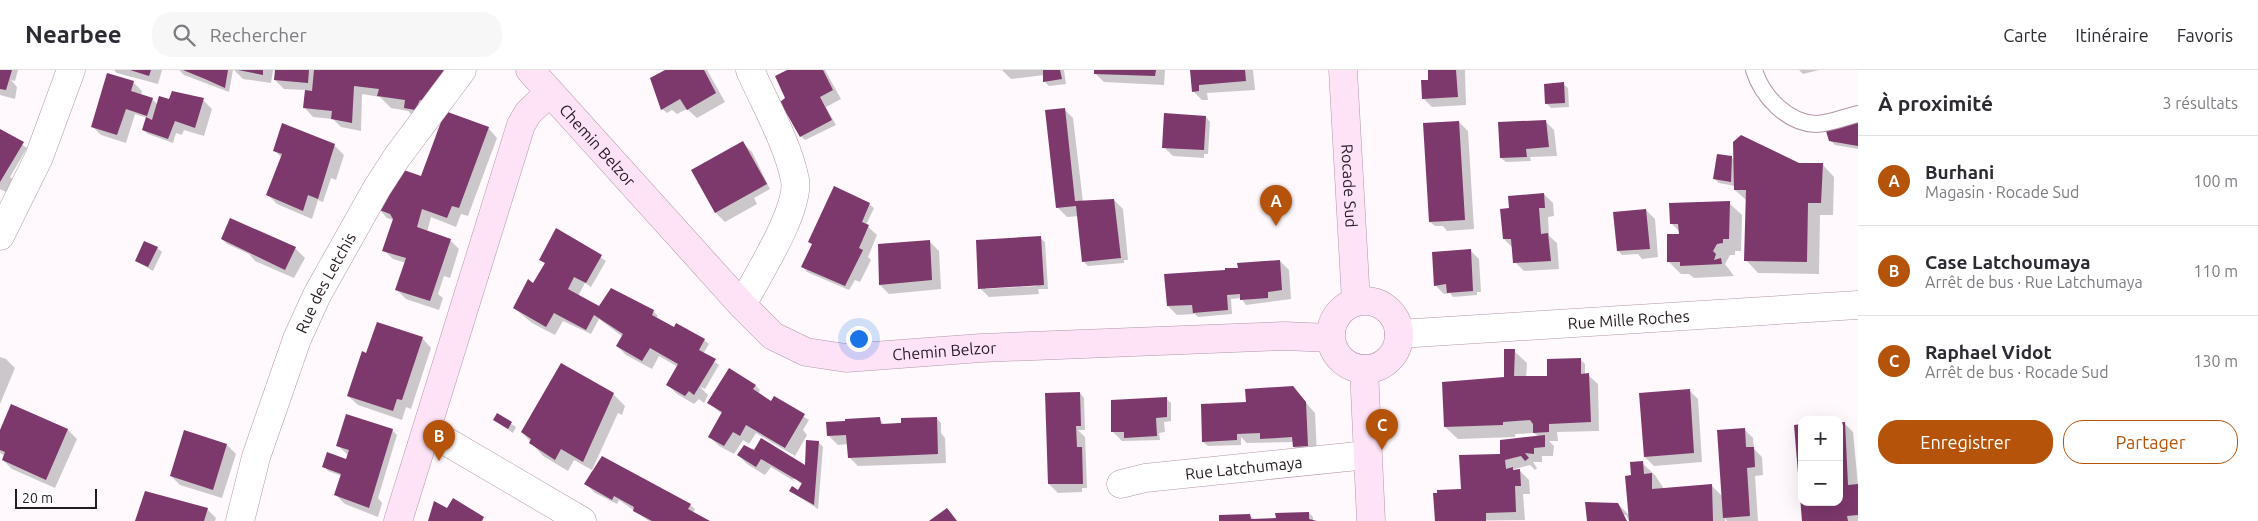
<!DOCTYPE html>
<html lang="fr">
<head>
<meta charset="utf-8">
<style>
  :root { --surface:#fff; --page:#f7f7f7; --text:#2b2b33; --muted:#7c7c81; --line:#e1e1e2; --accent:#b45309 }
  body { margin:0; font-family:Ubuntu,sans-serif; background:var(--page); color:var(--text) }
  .controls { position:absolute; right:15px; bottom:15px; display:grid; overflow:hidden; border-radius:10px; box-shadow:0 5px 20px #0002 }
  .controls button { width:45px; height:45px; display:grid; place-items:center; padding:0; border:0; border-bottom:1px solid var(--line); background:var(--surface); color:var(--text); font:25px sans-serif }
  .scale { position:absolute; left:15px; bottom:12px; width:82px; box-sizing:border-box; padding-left:5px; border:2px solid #251b22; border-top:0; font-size:14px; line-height:18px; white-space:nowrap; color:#251b22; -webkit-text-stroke:4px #fff; paint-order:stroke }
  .you { position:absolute; left:858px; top:268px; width:18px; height:18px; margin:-12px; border:4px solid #fff; border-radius:50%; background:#1a73e8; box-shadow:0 0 0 8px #1a73e833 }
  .badge { display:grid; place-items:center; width:32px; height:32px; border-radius:50%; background:var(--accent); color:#fff; font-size:16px; font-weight:700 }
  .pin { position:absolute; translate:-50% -41px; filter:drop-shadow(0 1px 2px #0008) }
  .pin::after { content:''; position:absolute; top:26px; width:18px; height:15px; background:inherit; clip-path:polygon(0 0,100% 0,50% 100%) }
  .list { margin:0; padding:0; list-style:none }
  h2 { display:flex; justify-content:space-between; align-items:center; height:65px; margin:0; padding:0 20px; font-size:21px }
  h2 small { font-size:16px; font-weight:400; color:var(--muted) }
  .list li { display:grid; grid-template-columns:32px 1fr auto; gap:15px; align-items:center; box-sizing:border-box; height:90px; padding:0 20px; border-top:1px solid var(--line) }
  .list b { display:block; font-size:19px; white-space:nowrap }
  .list p { margin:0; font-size:16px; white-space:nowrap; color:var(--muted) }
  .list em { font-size:16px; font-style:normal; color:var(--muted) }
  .actions { display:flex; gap:10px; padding:15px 20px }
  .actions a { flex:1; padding:11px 0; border:1px solid var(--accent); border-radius:20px; text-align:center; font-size:18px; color:var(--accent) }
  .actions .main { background:var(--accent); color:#fff }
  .icon { flex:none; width:28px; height:28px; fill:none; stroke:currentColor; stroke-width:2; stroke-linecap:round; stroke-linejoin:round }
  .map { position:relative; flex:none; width:1858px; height:451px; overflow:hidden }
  header { display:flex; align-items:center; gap:30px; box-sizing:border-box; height:70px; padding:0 25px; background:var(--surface); border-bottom:1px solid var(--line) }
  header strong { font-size:24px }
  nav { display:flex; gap:28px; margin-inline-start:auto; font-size:18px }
  .search { width:350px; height:45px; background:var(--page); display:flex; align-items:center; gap:12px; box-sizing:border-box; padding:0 18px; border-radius:20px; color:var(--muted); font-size:19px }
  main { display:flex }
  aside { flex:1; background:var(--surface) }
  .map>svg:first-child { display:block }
  .shadow { fill:#0003; fill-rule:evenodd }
  .building { fill:#7d386c }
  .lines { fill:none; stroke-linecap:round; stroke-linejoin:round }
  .lane-casing { stroke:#b196a8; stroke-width:18 }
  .street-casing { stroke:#b196a8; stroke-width:29 }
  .secondary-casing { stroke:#b196a8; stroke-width:29 }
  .lane { stroke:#fff; stroke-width:16 }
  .street { stroke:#fff; stroke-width:28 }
  .secondary { stroke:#fee2f6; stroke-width:28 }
  .labels { text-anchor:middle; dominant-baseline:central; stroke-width:5; stroke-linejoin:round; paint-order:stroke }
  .street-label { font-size:16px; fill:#251b22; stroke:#fff }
</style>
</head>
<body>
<header>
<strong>Nearbee</strong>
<div class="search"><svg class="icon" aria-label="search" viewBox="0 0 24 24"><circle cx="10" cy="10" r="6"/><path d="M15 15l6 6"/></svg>Rechercher</div>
<nav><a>Carte</a><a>Itinéraire</a><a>Favoris</a></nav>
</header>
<main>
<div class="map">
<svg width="1858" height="451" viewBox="0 0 1858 451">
  <rect width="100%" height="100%" fill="#fff9fd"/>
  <!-- shadow -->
  <path class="shadow" d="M0 0H18L15 11 11 10 17 17 15 29 0 25Z
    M114 0H162L158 14 117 3Z
    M179 0H233L229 22 184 5Z
    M234 0H273L271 13 243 9Z
    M276 0H445L417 50 408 41 391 38 380 27 362 24 361 61 341 57 333 49 313 47 304 37 306 20 284 19 275 10Z
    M666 0H707L725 32 697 48 687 39 677 44 672 40 667 43 662 39Z
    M789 0H825L841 29 826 37 836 55 805 70 801 66 787 28Z
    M1002 0H1064L1066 14 1049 16 1044 11V5L1011 9Z
    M1095 0H1165L1164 15 1104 12 1095 3Z
    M1191 0H1253L1255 20 1207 23 1208 30H1202L1193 21Z
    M1429 0H1465L1466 35 1432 37 1423 28 1430 11Z
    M1799 0H1819L1803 4Z
    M133 12 142 21 141 26 152 29 158 35 170 31 203 30 212 39 204 66 184 60 182 65 176 63 173 73 148 64 143 60 148 48 135 44 126 73 101 65 92 56Z
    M1563 14 1568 18 1569 37 1551 38 1546 33Z
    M1064 39 1073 48 1083 132 1114 130 1123 139 1128 190H1124V193L1088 196 1084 192 1079 146 1067 147 1058 138Z
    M446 43 488 58 497 68 468 146 461 144 456 157 431 147 427 162 450 170 459 179 450 208 444 206 438 224 443 228 439 240 406 229 397 220 406 193 393 189 384 180 394 150 387 148 378 138 420 108Z
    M1206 47 1210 52 1208 84H1204V88L1173 86 1164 77Z
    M1545 51 1554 60 1557 86 1530 87 1531 91 1506 92 1501 88Z
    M1459 52 1468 61 1474 159 1447 161 1443 156H1435L1430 152Z
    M1858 53V79L1835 75 1830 70Z
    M283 55 335 76 344 85 336 110 331 108 323 132 318 130 312 149 277 134 268 125 282 88 274 80Z
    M0 60 27 78 10 107 15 111 8 123 0 119Z
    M743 73 752 82 770 119 754 128 757 134 725 152 716 143 693 101Z
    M1731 87 1735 91 1822 94 1834 107 1833 145H1820L1819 204 1758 203 1746 190 1747 131 1735 120V116L1719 113 1714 108Z
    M1544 124 1553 133 1554 146 1548 147 1549 166 1557 173 1559 199 1524 201 1515 192 1513 178 1504 169 1510 139Z
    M1729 133 1742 145 1741 181H1735V185H1730L1725 194 1734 206 1694 208 1689 204H1681L1669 192 1680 165V162L1671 153Z
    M869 134 874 138 866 155 877 165 868 187 871 190 860 212 855 210 849 220 807 202 803 197 813 175 810 172Z
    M1646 140 1655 149 1658 187 1642 189 1638 184 1622 185 1618 181Z
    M255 160 296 179 305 188 294 208 255 191 249 184 227 174 222 169Z
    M557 160 606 191 591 217 585 213 578 226 600 238 653 241 658 246 656 248 673 258 704 270 709 274 703 284 719 295 705 319 700 317 708 325 704 333 699 329 694 334 677 324 668 315 678 297 659 286 652 299 626 285 617 276 623 267 599 249 591 264 563 251 555 265 532 253 514 238 534 214 546 195 541 189Z
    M1040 168 1045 172 1048 219H1038L1039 224 989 227 980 218ZM1036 214 1037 216 986 219V217Z
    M930 172 939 181 941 219 889 224 880 215Z
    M157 178 162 182 153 201 136 191Z
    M1470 180 1479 189 1481 222H1477V225L1453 227 1450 223 1444 224 1435 215Z
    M1280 191 1289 200 1291 229 1246 235 1241 228 1231 229 1232 244 1198 247 1195 244 1177 245 1168 236 1239 199Z
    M422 268 431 278 411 339 406 337 402 350 358 335 348 326 372 286Z
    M1514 281 1527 293 1526 308 1549 307 1581 290 1585 294V305H1588L1598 314 1599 361 1557 362 1558 371H1549L1554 376 1553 386H1542V392H1533L1537 398 1535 400 1530 395 1511 400 1520 401 1529 410 1530 424H1523L1525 450 1436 451 1460 420 1502 385 1539 367 1534 363 1515 364V367L1458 369 1445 357 1506 308Z
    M0 287 6 289 15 298 0 334Z
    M729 300 756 316 760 320 758 324 771 333 774 327 809 350 803 360 807 365 795 386 756 363 749 374 743 370 734 384 719 376 710 367 722 344 709 333Z
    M1689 320 1698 329 1702 392 1654 396 1645 387Z
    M1080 323 1084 328 1085 360H1078L1085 367 1087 418H1082V422L1058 423 1049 414Z
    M613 324 625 336 622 345 618 343 592 400 574 390 568 401 543 386 522 362Z
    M1301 327 1315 343 1317 385 1303 386 1294 377V372L1247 373 1241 367V375L1208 376 1203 372 1247 333Z
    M1166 329 1171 333V351L1164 352 1165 362 1159 363 1160 370 1122 371 1113 362Z
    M12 335 68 360 77 369 55 418 12 399 3 390 5 386 0 383V363Z
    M498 345 516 357 513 363 495 350Z
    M879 348 884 355 936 348 941 353V363L945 368 946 393 858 396 849 387 848 374 838 375 828 365Z
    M1844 353 1853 362 1858 415V451H1803L1802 432H1839Z
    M1744 359 1753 368 1754 379 1762 387 1763 405 1755 406 1758 451H1727L1725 448V451H1629L1626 445H1623L1626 451H1588L1618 434 1630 446 1633 406 1642 393 1655 405 1664 419 1711 415 1723 427Z
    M392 360 397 365 378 428 382 433 378 447 345 434 336 425 342 406 328 401 324 396 346 392 348 385 337 375Z
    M808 372 819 373 823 377 818 439 790 421 798 422 802 415 796 409H792L797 413 771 397 765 405 747 394 738 385 754 382 806 397Z
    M227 375 236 384 222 428 180 415 171 406Z
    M592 401 690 435 695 439 693 443 708 451H649L619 430 617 434 595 423 586 414Z
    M207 439 216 448 215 451H137Z
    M1309 443 1313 447V451H1322H1220L1250 445 1254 450 1277 449Z"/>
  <!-- building -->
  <path class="building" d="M0 0H12L6 20 0 19Z
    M130 0H151L149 6Z
    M183 0H228L225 18 205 9Z
    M238 0H263V5Z
    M275 0H309L308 13 274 10Z
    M314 0H444L427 30H420L415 40 404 38 405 30 377 26 379 19 354 16 352 53 331 49 332 41 303 38 305 20 312 21Z
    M665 0H704L716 23 687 40 680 29 661 40 650 8Z
    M787 0H823L833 20 820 27 832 50 800 67 780 32 785 28 775 6Z
    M1043 0H1060L1062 9 1043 12Z
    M1094 0H1156L1155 6 1094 4Z
    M1190 0H1245L1246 11 1199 15V21L1192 22Z
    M1428 0H1456L1458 27 1422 29 1421 10H1428Z
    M107 3 134 11 131 21 153 28 147 46 126 39 117 65 91 57Z
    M1564 12 1565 33 1545 34 1544 14Z
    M172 21 204 28 195 58 175 51 168 69 142 60 146 47 152 50 159 26 169 29Z
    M1065 38 1075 131 1114 129 1121 188 1082 192 1076 136 1056 138 1045 40Z
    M445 41 489 57 459 138 452 136 447 148 422 139 417 157 451 169 430 231 395 220 406 188 382 181 393 149 390 144 377 139 398 98 421 106Z
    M1164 43 1206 46 1204 80 1162 78Z
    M1546 50 1549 77 1526 79 1527 87 1500 88 1498 52Z
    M1459 51 1465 150 1429 152 1423 53Z
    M1858 52V76L1829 71 1826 61Z
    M282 53 335 74 318 129 308 125 303 141 266 125 282 84 273 81Z
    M0 59 24 72 0 112Z
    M1741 65 1799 93H1823L1821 133H1808L1807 192 1744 191 1746 120H1734L1733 72Z
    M743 71 767 114 715 143 691 100Z
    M1717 84 1732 86 1731 112 1713 109Z
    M834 116 870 133 862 152 869 155 859 178 863 180 845 216 801 197 812 174 808 172Z
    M1544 123 1545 138H1539L1541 164 1548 163 1551 191 1513 193 1511 169H1503L1500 139 1509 138 1508 126Z
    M1730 131 1729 169H1723V173L1717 174 1713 181 1716 184 1714 190 1721 188 1722 194 1680 196V192H1667V164H1679L1678 154H1670L1669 133Z
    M1646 139 1650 179 1617 181 1613 142Z
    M230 148 296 177 285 200 221 169Z
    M556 158 602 185 586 213 574 207 568 219 599 236 611 218 654 240 652 245 674 257 676 253 705 269 699 280 716 289 694 325 689 321 685 326 666 315 678 294 650 278 642 291 616 276 623 264 594 245 586 260 554 243 546 257 513 238 528 209 533 213 545 193 539 190Z
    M1041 166 1044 215 978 219 976 170Z
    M930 170 932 210 879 215 878 174Z
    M144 171 158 177 148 197 135 191Z
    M1471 179 1473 221 1447 223 1446 214 1434 216 1432 182Z
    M1280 190 1282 220 1268 222V228L1240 230V224L1227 225 1228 240 1193 243 1192 235 1167 236 1164 204 1225 200V198H1238L1237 193Z
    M377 252 423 267 402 330 397 329 393 341 347 326 362 281 366 283Z
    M1504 279H1515L1514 306H1547V289L1581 288V304L1589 303 1591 352 1549 354V362L1533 363V354L1530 350 1503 352V355L1444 357 1442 312 1504 307Z
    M561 293 614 323 583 392 561 379 555 390 529 373 531 369 521 362Z
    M729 298 756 315 753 319 771 331 774 326 805 344 785 378 746 355 740 366 733 362 724 376 708 367 722 342 707 333Z
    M1293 316 1306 332 1308 376 1293 377 1292 367 1260 369V363L1237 364V370L1202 372 1201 334 1246 332 1245 319Z
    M1690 319 1694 383 1644 387 1639 323Z
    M1080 322 1081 356H1076L1077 377H1082L1083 414H1048L1045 323Z
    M1167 327V347L1156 348 1157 366 1124 368V362H1111V330Z
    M11 334 68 359 46 410 2 390 5 382 0 380V360Z
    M497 343 512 352 508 359 493 350Z
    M346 344 393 359 369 438 334 425 341 404 322 397 327 382 346 389 349 380 336 376Z
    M880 347 881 354 901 353V348L937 347 938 384 848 388 846 365 827 366 826 352 845 351V349Z
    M1839 352H1845L1848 415 1858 414V445L1847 446 1848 451H1802L1794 355 1802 354V432H1839Z
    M1745 358 1746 377H1754L1755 397 1747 398 1750 446 1723 448 1717 360Z
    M184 360 227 374 213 420 170 406Z
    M1545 365V377L1534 378V384L1525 383 1529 388 1525 391 1521 386 1505 390 1506 399 1513 397V400L1520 399 1521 416H1515L1516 442 1486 443V451H1435L1433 423H1437V420L1461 419 1459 385 1500 384V370Z
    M761 368 805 395 806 370 819 371 814 435 789 421 792 416 798 420 802 413 761 389 756 397 737 385 744 375 754 380Z
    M602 386 691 434 688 439 710 451H652L633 441 634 437 625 432 614 426 612 430 584 414Z
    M1643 391 1644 404 1652 403V419L1712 414 1713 451H1629L1625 406 1631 405 1630 392Z
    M145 421 208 438 204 451H135Z
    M453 428 484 447 482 451H428L434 431 447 438Z
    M1585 432 1618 433 1627 451H1587Z
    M947 438 957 451H929Z
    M1309 442V449L1317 451H1219V445L1250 444 1251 449 1276 448 1275 443Z"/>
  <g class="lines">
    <!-- lane casing -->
    <g class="lane-casing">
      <path id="lane" d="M1754 0C1762 26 1787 53 1816 54 1829 54 1845 47 1858 44"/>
    </g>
    <!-- street casing -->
    <g class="street-casing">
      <g id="street">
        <path d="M0 166 39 87 71 0"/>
        <path d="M742 235C757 206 800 140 795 110 788 74 765 34 750 0"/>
        <path id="s1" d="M1399 264 1858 235"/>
        <path d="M427 360 582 451"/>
        <path id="s2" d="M1121 414 1145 408 1367 385"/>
        <path id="s3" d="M240 451 256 387 297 269 317 225 377 118 397 87 462 0"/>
      </g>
    </g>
    <!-- secondary casing -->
    <g class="secondary-casing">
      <g id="secondary">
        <path id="s4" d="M530 0 742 235 773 266 806 282 846 288 981 278 1285 266 1330 268"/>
        <path id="s5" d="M1343 0 1356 232"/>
        <circle cx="1365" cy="265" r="34"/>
        <path d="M1364 299 1371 451"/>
        <path d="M398 451 521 55 528 43 549 23"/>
      </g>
    </g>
    <!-- lane -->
    <use href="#lane" class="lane"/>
    <!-- street -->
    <use href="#street" class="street"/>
    <!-- secondary -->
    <use href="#secondary" class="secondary"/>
  </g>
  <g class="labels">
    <!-- street labels -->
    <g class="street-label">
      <text stroke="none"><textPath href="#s4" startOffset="101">Chemin Belzor</textPath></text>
      <text stroke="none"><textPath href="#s5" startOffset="116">Rocade Sud</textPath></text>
      <text stroke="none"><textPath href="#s3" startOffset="254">Rue des Letchis</textPath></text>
      <text stroke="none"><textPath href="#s1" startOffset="230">Rue Mille Roches</textPath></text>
      <text stroke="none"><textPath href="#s4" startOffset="536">Chemin Belzor</textPath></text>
      <text stroke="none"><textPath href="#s2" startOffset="124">Rue Latchumaya</textPath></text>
    </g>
  </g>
</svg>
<div class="controls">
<button>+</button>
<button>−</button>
</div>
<div class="scale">20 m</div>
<div class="you"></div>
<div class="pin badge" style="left:1276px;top:156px">A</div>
<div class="pin badge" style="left:439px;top:391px">B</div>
<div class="pin badge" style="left:1382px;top:380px">C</div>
</div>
<aside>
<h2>À proximité<small>3 résultats</small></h2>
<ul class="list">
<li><span class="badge">A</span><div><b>Burhani</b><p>Magasin · Rocade Sud</p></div><em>100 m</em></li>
<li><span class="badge">B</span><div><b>Case Latchoumaya</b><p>Arrêt de bus · Rue Latchumaya</p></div><em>110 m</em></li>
<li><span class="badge">C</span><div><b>Raphael Vidot</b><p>Arrêt de bus · Rocade Sud</p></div><em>130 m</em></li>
</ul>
<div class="actions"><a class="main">Enregistrer</a><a>Partager</a></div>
</aside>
</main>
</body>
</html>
